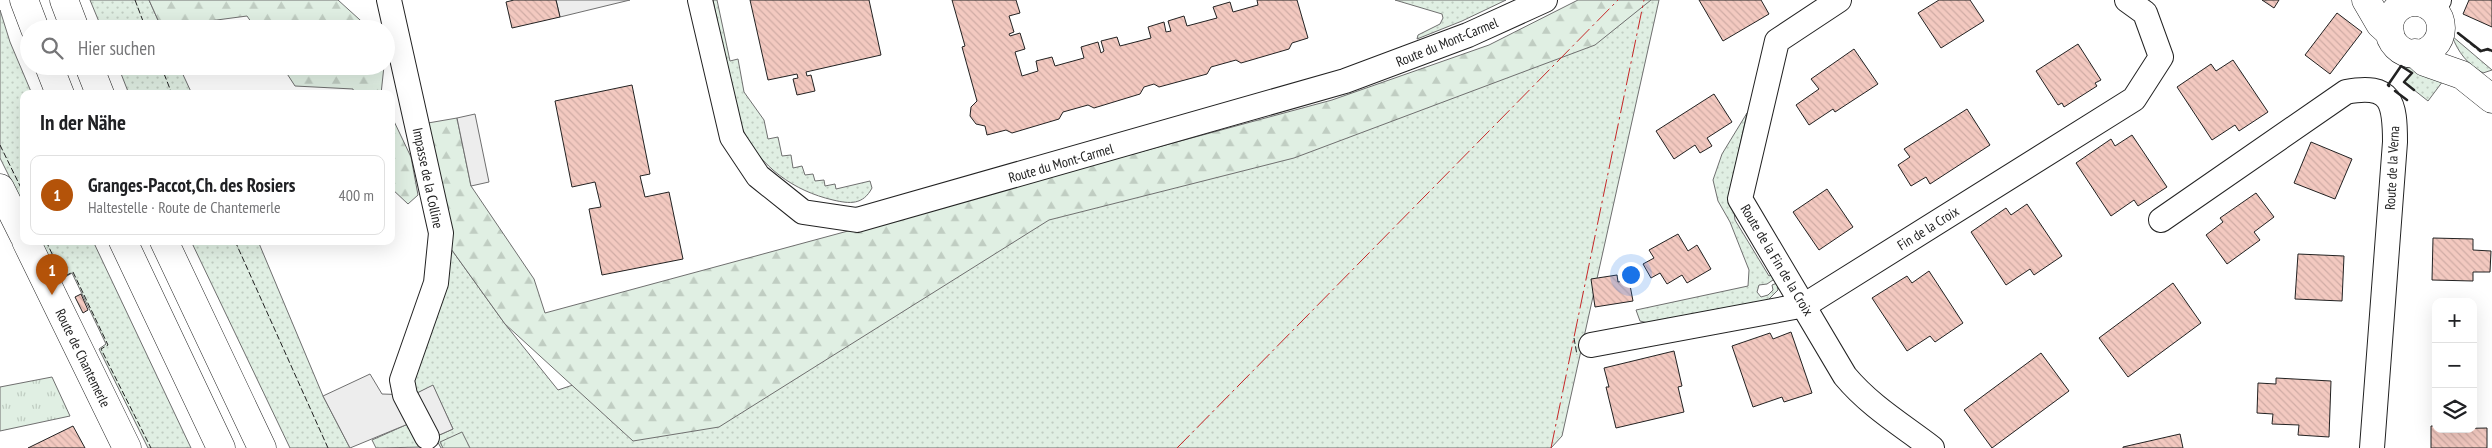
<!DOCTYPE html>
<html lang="de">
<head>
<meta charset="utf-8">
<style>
  :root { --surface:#fff; --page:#f6f6f6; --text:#202124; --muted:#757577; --line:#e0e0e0; --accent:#b45309 }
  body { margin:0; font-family:"PT Sans Narrow",sans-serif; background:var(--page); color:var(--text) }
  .controls { position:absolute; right:15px; bottom:15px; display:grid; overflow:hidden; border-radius:10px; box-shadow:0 5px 20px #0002 }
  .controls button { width:45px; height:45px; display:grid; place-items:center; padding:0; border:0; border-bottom:1px solid var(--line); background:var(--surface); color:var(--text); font:25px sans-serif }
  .you { position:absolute; left:1630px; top:274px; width:18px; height:18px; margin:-12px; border:4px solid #fff; border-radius:50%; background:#1a73e8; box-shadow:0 0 0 8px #1a73e833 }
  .badge { display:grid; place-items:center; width:32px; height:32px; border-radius:50%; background:var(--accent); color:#fff; font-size:16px; font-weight:700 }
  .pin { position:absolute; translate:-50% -41px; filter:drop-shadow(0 1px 2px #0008) }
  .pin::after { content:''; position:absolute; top:26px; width:18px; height:15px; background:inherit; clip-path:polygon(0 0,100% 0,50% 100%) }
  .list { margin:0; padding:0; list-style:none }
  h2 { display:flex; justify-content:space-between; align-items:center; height:65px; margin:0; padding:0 20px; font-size:21px }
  h2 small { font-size:16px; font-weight:400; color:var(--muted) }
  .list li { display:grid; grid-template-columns:32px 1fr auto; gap:15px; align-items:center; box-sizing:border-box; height:80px; margin:0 10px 10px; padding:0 10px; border:1px solid var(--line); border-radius:10px }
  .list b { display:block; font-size:19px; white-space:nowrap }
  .list p { margin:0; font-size:16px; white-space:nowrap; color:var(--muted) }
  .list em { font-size:16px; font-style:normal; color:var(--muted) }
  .icon { flex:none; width:28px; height:28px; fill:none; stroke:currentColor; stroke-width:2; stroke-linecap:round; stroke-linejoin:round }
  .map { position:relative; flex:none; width:2492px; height:448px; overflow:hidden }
  .search { position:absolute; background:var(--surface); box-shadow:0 5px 20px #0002; left:20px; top:20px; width:375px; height:55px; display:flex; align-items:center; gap:12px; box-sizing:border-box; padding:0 18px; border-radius:28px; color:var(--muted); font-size:19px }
  .panel { position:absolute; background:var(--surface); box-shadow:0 5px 20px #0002; left:20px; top:90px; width:375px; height:155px; border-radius:10px }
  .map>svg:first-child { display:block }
  .grass { fill:url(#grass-dots); stroke:#6f6f6f }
  .forest { fill:url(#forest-firs); stroke:#6f6f6f }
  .park { fill:url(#park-tufts); stroke:#6f6f6f }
  .parking { fill:#ededed; stroke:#6f6f6f }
  .building { fill:url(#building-back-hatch); stroke:#222 }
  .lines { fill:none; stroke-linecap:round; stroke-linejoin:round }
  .minor-casing { stroke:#222; stroke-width:26 }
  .tertiary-casing { stroke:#222; stroke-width:29 }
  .secondary-casing { stroke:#222; stroke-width:29 }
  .motorway-casing { stroke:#222; stroke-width:29 }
  .minor { stroke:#fff; stroke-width:24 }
  .tertiary { stroke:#fff; stroke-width:28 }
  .secondary { stroke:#fff; stroke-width:28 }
  .motorway { stroke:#fff; stroke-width:28 }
  .fence { stroke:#222; stroke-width:1; stroke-dasharray:6 2.5; stroke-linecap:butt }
  .wall { stroke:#222; stroke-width:2.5 }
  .power { stroke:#c62828; stroke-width:1; stroke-dasharray:18 4 2.5 4; stroke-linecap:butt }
  .labels { text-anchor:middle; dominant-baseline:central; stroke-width:4; stroke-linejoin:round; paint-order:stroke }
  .street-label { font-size:14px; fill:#222; stroke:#fff }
</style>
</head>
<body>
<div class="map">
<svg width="2492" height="448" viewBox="0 0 2492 448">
  <defs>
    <pattern id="grass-dots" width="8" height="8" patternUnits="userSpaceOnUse" patternTransform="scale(1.25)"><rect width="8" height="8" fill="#e0efe3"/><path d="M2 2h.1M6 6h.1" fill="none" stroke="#c0cdc2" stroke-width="1.8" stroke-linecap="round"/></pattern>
    <pattern id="forest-firs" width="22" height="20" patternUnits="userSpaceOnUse" patternTransform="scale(1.25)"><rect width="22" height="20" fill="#e0efe3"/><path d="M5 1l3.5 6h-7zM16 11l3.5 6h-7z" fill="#c0cdc2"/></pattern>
    <pattern id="park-tufts" width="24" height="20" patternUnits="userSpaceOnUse" patternTransform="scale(1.25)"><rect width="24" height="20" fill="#e0efe3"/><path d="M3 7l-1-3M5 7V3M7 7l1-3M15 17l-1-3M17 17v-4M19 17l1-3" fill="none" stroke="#c0cdc2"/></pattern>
    <pattern id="building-back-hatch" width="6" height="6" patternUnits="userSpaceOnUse" patternTransform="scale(1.25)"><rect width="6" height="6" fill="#f3c9c0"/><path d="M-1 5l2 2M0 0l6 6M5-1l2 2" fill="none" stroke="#d0aca5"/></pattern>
  </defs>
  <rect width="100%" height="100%" fill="#fff"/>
  <!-- grass -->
  <path class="grass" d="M90 0H149L162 29H102Z
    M713 0H717L730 61 738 59 744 92 764 120 768 139 778 137 782 156 791 155 793 168 802 166 805 175 813 174 815 181 824 180 825 186 835 184 836 189 870 181 872 188C863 205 850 204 833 200 794 191 760 167 743 130 737 116 735 97 731 82 724 55 718 27 713 0Z
    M1395 0H1506L1462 21 1417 39 1418 35 1440 24 1443 18 1442 14Z
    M1640 0H1659L1562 436 1551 448H441L435 437 453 429 433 386 413 395 417 359 449 246 505 324 558 390 792 311Z
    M0 10 10 42 32 94H24V206L0 158Z
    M2452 36 2492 70 2483 73C2467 64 2458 52 2452 36Z
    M2406 62 2443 81 2428 101 2404 82 2412 73 2401 66Z
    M118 66H179L192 94H129Z
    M1747 113 1731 186 1735 220 1769 276 1773 274 1776 278 1767 284 1759 285 1757 292 1761 297 1768 295 1773 290 1772 285 1777 283 1778 290 1766 302 1648 323 1640 321 1636 310 1748 286 1749 270 1730 222 1718 201 1713 180 1722 154Z
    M41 241H93L191 448H148L99 349 106 344 72 273 60 280Z
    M191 241H258L323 396 350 448H290Z
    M408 424 425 447 376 448 372 440Z"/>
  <!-- forest -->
  <path class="forest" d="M149 0H338L370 29H256L247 16 194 23 190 29H162Z
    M1578 0H1651L1595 45 1294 158 1049 220 719 427 633 441 505 324 449 246 428 123 457 118 471 186 534 279 545 313 1332 100 1489 45Z
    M282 66H384L381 94H354L353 89 295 86Z
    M391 115 411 157 418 195 408 204 391 188Z"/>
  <!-- park -->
  <path class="park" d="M52 377 70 416 0 431V387Z
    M462 432 470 448H443L440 442Z"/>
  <!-- parking -->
  <path class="parking" d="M556 0H630L560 17Z
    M475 114 489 182 471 186 457 118Z
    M370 374 382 394 413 395 433 385 453 429 421 443 408 424 350 448 323 396Z"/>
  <!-- building -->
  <path class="building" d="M514 0H556L560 17 512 28 506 2Z
    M750 0H869L881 55 806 72 807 76 811 75 815 91 797 95 793 79 798 78 797 74 768 80Z
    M952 0H1016L1020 13 1009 16 1014 32 1009 34 1010 36 1020 33 1025 49 1015 52 1022 76 1038 71 1036 61 1052 57 1055 66 1084 58 1081 47 1098 42 1101 53 1104 51 1101 41 1117 37 1120 46 1151 38 1148 27 1164 22 1166 32 1171 31 1168 21 1184 16 1187 26 1217 18 1213 7 1230 2 1233 12 1258 5 1257 0H1297L1308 38 1292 43 1289 49 1241 63 1236 60 1211 67 1207 74 1159 87 1154 84 1144 87 1140 94 1094 108 1088 105 1063 112 1059 119 1012 133 1006 130 987 135 985 126 976 124 970 116 971 107 977 101 962 47 965 46Z
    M1699 0H1761L1769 14 1723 41Z
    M1939 0H1970L1984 21 1941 48 1918 13Z
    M2262 0H2279L2274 8Z
    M2469 0H2492V27L2463 14Z
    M2337 13 2362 32 2330 74 2305 55Z
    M2078 44 2101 80 2095 83 2097 86 2064 107 2062 103 2058 105 2036 71Z
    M1854 49 1878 84 1835 112 1833 109 1809 125 1796 105 1819 89 1811 79Z
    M2233 60 2268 112 2239 131 2235 125 2212 140 2177 87 2211 64 2216 71Z
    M632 85 650 174 640 176 645 197 669 192 683 259 602 275 589 209 601 207 595 182 572 187 555 101Z
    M1714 94 1732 122 1707 138 1712 146 1700 153 1695 145 1674 159 1656 131Z
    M1967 109 1990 145 1930 184 1926 177 1911 186 1898 165 1910 157 1904 149Z
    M2132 135 2167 187 2138 206 2134 200 2111 216 2076 163 2111 139 2115 146Z
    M2311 142 2352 159 2335 199 2294 183Z
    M1827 189 1853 227 1819 250 1793 212Z
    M2256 193 2274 217 2254 232 2260 240 2227 264 2206 235 2223 222 2220 218Z
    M2027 204 2062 256 2034 275 2030 269 2006 285 1971 232 2006 208 2011 215Z
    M1678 234 1688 251 1697 245 1711 269 1687 283 1682 275 1667 284 1660 273 1651 278 1643 264 1654 258 1649 250Z
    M2433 238 2473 239V250L2491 251 2490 272H2473V281L2432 280Z
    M2298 254 2344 256 2342 301 2295 299Z
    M1929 271 1963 323 1935 342 1930 336 1907 351 1872 298 1907 276 1912 283Z
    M1617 275 1618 282 1629 280 1633 301 1595 307 1591 279Z
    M2173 283 2201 323 2128 377 2099 338Z
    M81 294 88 310 83 313 75 297Z
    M1791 332 1812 393 1784 402 1782 397 1753 407 1732 346 1770 333 1773 339Z
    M1674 351 1682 386 1678 387 1684 412 1616 428 1606 387H1609L1604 368Z
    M2041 353 2069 391 1992 448 1964 410Z
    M2276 378 2331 381 2329 437 2298 435 2299 425 2272 424 2273 414 2257 413 2258 383 2276 384Z
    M73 426 85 448H28Z
    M2431 426H2436V429L2487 428V448H2431Z
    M2180 434 2183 448H2123V447Z"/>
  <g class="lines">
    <!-- minor casing -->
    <g class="minor-casing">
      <path id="minor" d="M389 0 441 233 436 283 402 380 405 395 427 437
        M700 0 732 137 758 176 803 212 857 220 1345 81 1468 35 1545 0
        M1839 0 1777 41 1740 199 1845 376C1870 406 1902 425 1932 448
        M2433 9 2439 0
        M2161 220 2346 92C2392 83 2395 103 2395 142L2372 448
        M1591 345 1805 305 2134 99 2161 57 2145 13 2127 0"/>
    </g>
    <!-- tertiary casing -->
    <g class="tertiary-casing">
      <path id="tertiary" d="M0 188 24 236
        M26 241 127 448"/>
    </g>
    <!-- secondary casing -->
    <g class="secondary-casing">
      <path id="secondary" d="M2366 0 2380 24 2390 33
        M2389 28a26 26 0 1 1 52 0a26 26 0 1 1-52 0Z
        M2415 53 2425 62 2462 75 2492 99"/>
    </g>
    <!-- motorway casing -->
    <g class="motorway-casing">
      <path id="motorway" d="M24 0 35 29
        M64 0 75 29
        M49 66 60 94
        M89 66 100 94
        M123 241 221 448
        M164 241 262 448"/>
    </g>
    <!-- minor -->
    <use href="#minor" class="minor"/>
    <!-- tertiary -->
    <use href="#tertiary" class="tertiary"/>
    <!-- secondary -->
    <use href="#secondary" class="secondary"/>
    <!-- motorway -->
    <use href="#motorway" class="motorway"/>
    <!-- fence -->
    <path class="fence" d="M135 0 146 29
      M2457 33 2480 52 2487 50 2492 52
      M161 66 172 94
      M0 145 24 194
      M46 241 63 277 73 272 108 345 101 349 151 448
      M235 241 328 448
      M1574 338 1577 355"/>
    <!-- wall -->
    <path class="wall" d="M2458 33 2481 51 2488 49 2492 51
      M2389 86 2388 85 2401 66 2412 73 2404 82 2414 90
      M2395 91 2407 100"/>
    <!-- power -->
    <path class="power" d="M1177 448 1618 0
      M1551 448 1644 0"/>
  </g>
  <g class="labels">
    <!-- street labels -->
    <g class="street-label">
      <text transform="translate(1447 42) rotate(-22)">Route du Mont-Carmel</text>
      <text transform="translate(1061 163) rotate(-16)">Route du Mont-Carmel</text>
      <text transform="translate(2392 168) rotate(-87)">Route de la Verna</text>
      <text transform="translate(428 178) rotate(78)">Impasse de la Colline</text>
      <text transform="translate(1928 228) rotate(-32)">Fin de la Croix</text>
      <text transform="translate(1777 260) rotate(59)">Route de la Fin de la Croix</text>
      <text transform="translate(83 358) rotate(64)">Route de Chantemerle</text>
    </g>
  </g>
</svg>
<div class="controls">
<button>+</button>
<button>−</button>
<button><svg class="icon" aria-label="layers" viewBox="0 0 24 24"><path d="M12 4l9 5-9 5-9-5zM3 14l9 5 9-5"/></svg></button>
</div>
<div class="you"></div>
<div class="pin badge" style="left:52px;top:295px">1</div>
<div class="search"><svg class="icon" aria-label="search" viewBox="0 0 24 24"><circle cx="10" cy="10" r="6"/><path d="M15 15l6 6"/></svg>Hier suchen</div>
<section class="panel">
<h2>In der Nähe<small></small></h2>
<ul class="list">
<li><span class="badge">1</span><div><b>Granges-Paccot,Ch. des Rosiers</b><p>Haltestelle · Route de Chantemerle</p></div><em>400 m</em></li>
</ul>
</section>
</div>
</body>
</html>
